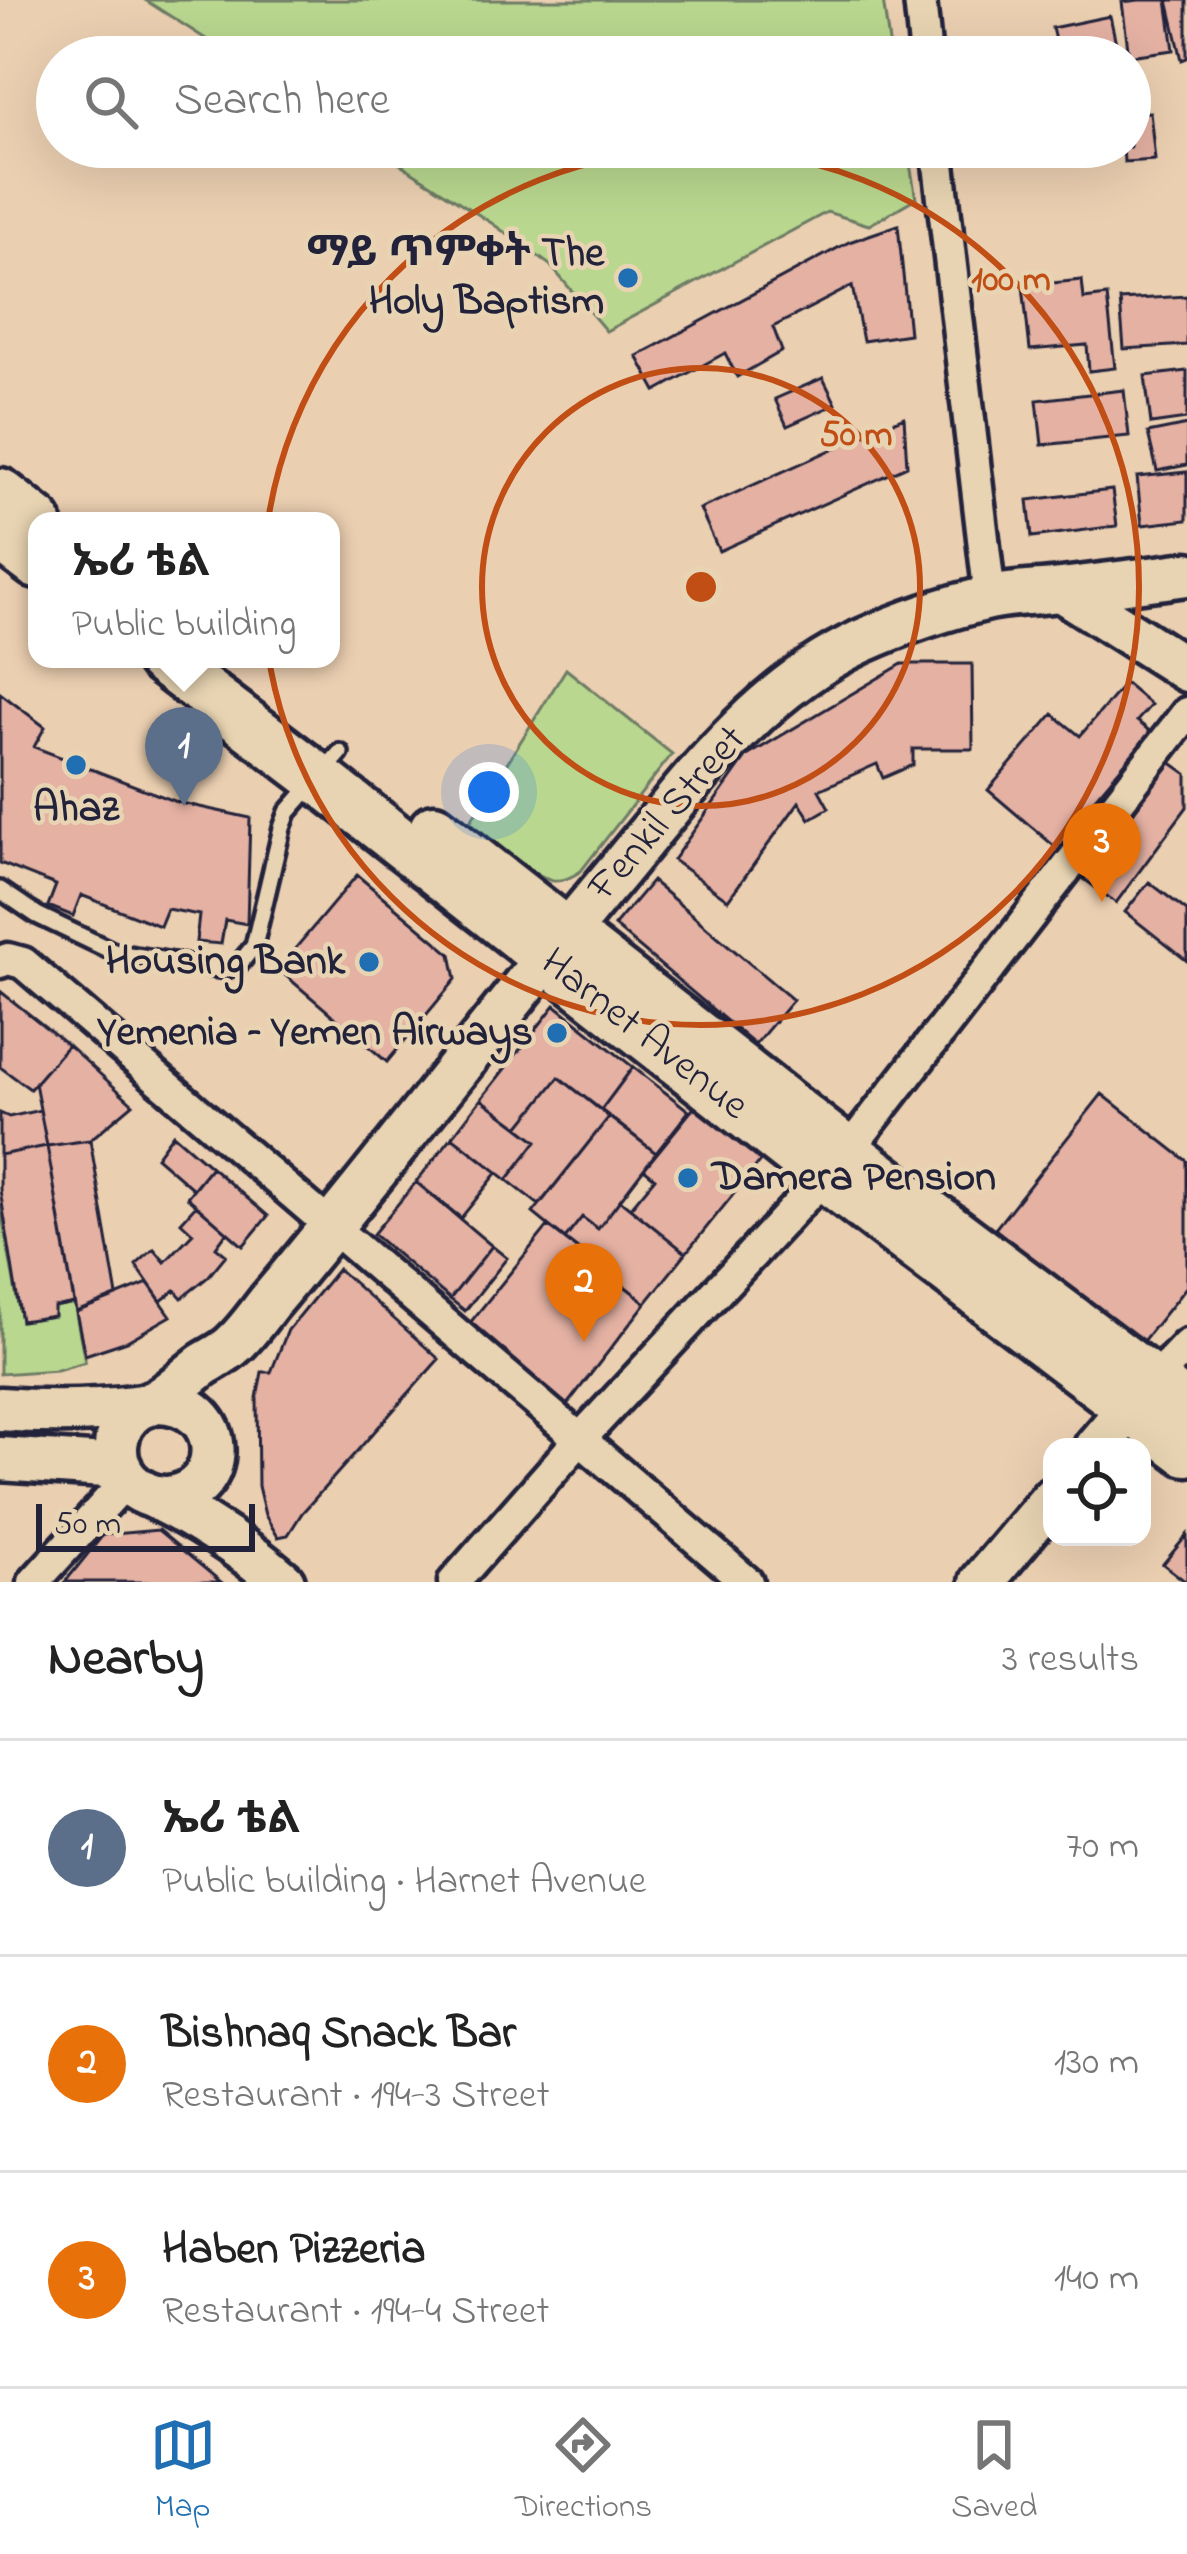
<!DOCTYPE html>
<html lang="en">
<head>
<meta charset="utf-8">
<style>
  :root { --surface:#fff; --page:#f2f2f2; --text:#222; --muted:#767676; --line:#e0e0e0; --accent:#1f6fb2 }
  body { margin:0; font-family:"Indie Flower","Noto Sans Ethiopic",sans-serif; background:var(--page); color:var(--text) }
  .controls { position:absolute; right:36px; bottom:36px; display:grid; overflow:hidden; border-radius:24px; box-shadow:0 12px 48px #0002 }
  .controls button { width:108px; height:108px; display:grid; place-items:center; padding:0; border:0; border-bottom:3px solid var(--line); background:var(--surface); color:var(--text); font:60px sans-serif }
  .scale { position:absolute; left:36px; bottom:30px; width:219px; box-sizing:border-box; padding-left:12px; border:6px solid #22223b; border-top:0; font-size:33px; line-height:42px; white-space:nowrap; color:#22223b; -webkit-text-stroke:9px #e8d4b2; paint-order:stroke }
  .you { position:absolute; left:489px; top:792px; width:42px; height:42px; margin:-30px; border:9px solid #fff; border-radius:50%; background:#1a73e8; box-shadow:0 0 0 18px #1a73e833 }
  .badge { display:grid; place-items:center; width:78px; height:78px; border-radius:50%; background:var(--accent); color:#fff; font-size:39px; font-weight:700 }
  .pin { position:absolute; translate:-50% -99px; filter:drop-shadow(0 3px 6px #0008) }
  .pin::after { content:''; position:absolute; top:63px; width:42px; height:36px; background:inherit; clip-path:polygon(0 0,100% 0,50% 100%) }
  .popup { position:absolute; left:28px; top:512px; width:312px; height:156px; box-sizing:border-box; display:grid; place-content:center; border-radius:24px; background:var(--surface); filter:drop-shadow(0 3px 9px #0005); font-size:39px; white-space:nowrap; color:var(--muted) }
  .popup b { font-size:45px; color:var(--text) }
  .popup::after { content:''; position:absolute; left:50%; top:100%; margin-left:-24px; border:24px solid transparent; border-top-color:var(--surface) }
  .list { margin:0; padding:0; list-style:none }
  h2 { display:flex; justify-content:space-between; align-items:center; height:156px; margin:0; padding:0 48px; font-size:51px }
  h2 small { font-size:39px; font-weight:400; color:var(--muted) }
  .list li { display:grid; grid-template-columns:78px 1fr auto; gap:36px; align-items:center; box-sizing:border-box; height:216px; padding:0 48px; border-top:3px solid var(--line) }
  .list b { display:block; font-size:45px; white-space:nowrap }
  .list p { margin:0; font-size:39px; white-space:nowrap; color:var(--muted) }
  .list em { font-size:39px; font-style:normal; color:var(--muted) }
  .icon { flex:none; width:66px; height:66px; fill:none; stroke:currentColor; stroke-width:2; stroke-linecap:round; stroke-linejoin:round }
  .map { position:relative; flex:none; width:1187px; height:1582px; overflow:hidden }
  .search { position:absolute; background:var(--surface); box-shadow:0 12px 48px #0002; left:36px; right:36px; top:36px; height:132px; display:flex; align-items:center; gap:30px; box-sizing:border-box; padding:0 42px; border-radius:66px; color:var(--muted); font-size:45px }
  .sheet { height:804px; background:var(--surface) }
  nav { display:flex; justify-content:space-around; align-items:center; box-sizing:border-box; height:168px; border-top:3px solid var(--line); background:var(--surface); font-size:33px; color:var(--muted) }
  nav a { display:grid; justify-items:center; gap:6px }
  nav .on { color:var(--accent) }
  .map>svg:first-child { display:block }
  .green { fill:#b9d78f; stroke:#6e7c65; stroke-width:3 }
  .building { fill:#e4b1a3; stroke:#22223b; stroke-width:3 }
  .lines { fill:none; stroke-linecap:round; stroke-linejoin:round }
  .lane-casing { stroke:#22223b; stroke-width:24 }
  .street-casing { stroke:#22223b; stroke-width:39 }
  .secondary-casing { stroke:#22223b; stroke-width:51 }
  .primary-casing { stroke:#22223b; stroke-width:57 }
  .lane { stroke:#e8d4b2; stroke-width:15 }
  .street { stroke:#e8d4b2; stroke-width:30 }
  .secondary { stroke:#e8d4b2; stroke-width:42 }
  .primary { stroke:#e8d4b2; stroke-width:48 }
  .ring { fill:none; stroke:#c04e15; stroke-width:6 }
  .poi-dot { fill:#1f6fb2; stroke:#e8d4b2; stroke-width:4.5 }
  .labels { text-anchor:middle; dominant-baseline:central; stroke-width:9; stroke-linejoin:round; paint-order:stroke }
  .poi-label { font-size:42px; font-weight:bold; fill:#22223b; stroke:#e8d4b2; text-anchor:end }
  .street-label { font-size:42px; fill:#22223b; stroke:#e8d4b2 }
  .centre { fill:#c04e15; stroke:#e8d4b2; stroke-width:6 }
  .ring-label { font-size:36px; text-anchor:middle; font-weight:bold; fill:#c04e15; stroke:#e8d4b2; stroke-width:9; stroke-linejoin:round; paint-order:stroke }
</style>
</head>
<body>
<div class="map">
<svg width="1187" height="1582" viewBox="0 0 1187 1582">
  <rect width="100%" height="100%" fill="#ebcfb1"/>
  <filter id="ink" filterUnits="userSpaceOnUse"><feTurbulence type="fractalNoise" baseFrequency=".00833" numOctaves="2"/><feDisplacementMap in="SourceGraphic" scale="24" xChannelSelector="R" yChannelSelector="G"/><feConvolveMatrix kernelMatrix="1 2 1 2 8 2 1 2 1" color-interpolation-filters="sRGB"/></filter>
  <g filter="url(#ink)">
    <!-- green -->
    <path class="green" d="M145 0H883L891 57H234Z
      M374 147H907L916 198 869 225 827 212 606 331 550 265 493 224Z
      M566 669 672 754 581 871C572 877 563 882 553 881 535 878 487 835 470 822Z
      M0 1204 21 1321 53 1316 54 1307 74 1303 85 1362 57 1370 0 1374Z"/>
    <!-- building -->
    <path class="building" d="M1139 0H1167L1174 50 1129 56 1122 2Z
      M1168 0H1187V58L1182 60Z
      M1110 16 1119 57H1059L1052 28Z
      M1150 112 1155 160 1124 162 1123 147H1130V113Z
      M898 225 909 334 863 341 852 286 773 327 782 351 737 377 725 353 656 391 637 356 849 242Z
      M1082 280 1084 299 1107 296 1115 368 1089 371 1087 345 1030 350 1023 286Z
      M1187 296V345L1124 349 1120 300Z
      M1187 371V419L1151 424 1145 376Z
      M823 378 836 404 787 426 775 399Z
      M1124 390 1129 436 1042 445 1037 400Z
      M904 417 907 466 719 551 700 509Z
      M1187 425V465L1157 471 1148 433Z
      M1187 472V520L1142 525 1137 477Z
      M1112 490 1117 526 1032 537 1028 500Z
      M902 664H972L973 749H913V765L883 778 877 764 819 790 829 808 810 819 799 802 728 900 673 860 747 756Z
      M1125 683 1151 705 1137 721 1151 732 1054 846 988 790 1053 714 1080 736Z
      M0 693 45 727 34 747 177 802 250 818 247 924 225 920 221 944 196 942 199 915 167 909 160 926 81 895 73 916 48 906 56 885 0 863Z
      M1170 762 1187 774V807L1116 903 1084 879Z
      M357 875 451 954 456 979 387 1062 278 969Z
      M652 881 793 1000 755 1045 614 926Z
      M1149 882 1187 911V961L1125 912Z
      M0 991 68 1045 30 1089 0 1067Z
      M555 1005 633 1067 601 1110 559 1077 519 1127 481 1099Z
      M68 1045 133 1104 90 1140 47 1146 35 1083Z
      M633 1067 689 1111 656 1153 601 1110Z
      M559 1077 609 1117 539 1205 507 1180 537 1141 519 1127Z
      M1102 1094 1187 1161V1286L1140 1345 995 1229Z
      M481 1099 537 1141 507 1180 452 1137Z
      M696 1105 762 1159 686 1253 630 1208 655 1178 644 1169Z
      M40 1110 47 1146 0 1155V1113L9 1117Z
      M609 1117 656 1153 598 1229 582 1217 565 1239 533 1213Z
      M173 1134 211 1167 193 1189 156 1157Z
      M452 1137 498 1172 461 1218 416 1182Z
      M90 1140 117 1296 76 1312 47 1146Z
      M47 1146 74 1303 54 1307V1316L21 1321 0 1190V1155Z
      M211 1167 268 1216 243 1246 187 1197Z
      M416 1182 492 1246 450 1299 373 1234Z
      M620 1200 686 1253 646 1303 565 1239 582 1217 598 1229Z
      M196 1205 227 1232 216 1247 226 1255 208 1277 182 1298 175 1290 161 1301 136 1265 154 1249 165 1262 193 1233 181 1222Z
      M548 1226 646 1303 566 1406 469 1324Z
      M492 1246 507 1258 465 1311 450 1299Z
      M338 1269 439 1359 302 1513 288 1535 278 1537 265 1515 258 1486 257 1398 262 1372H271L288 1330Z
      M148 1283 171 1316 127 1341 85 1355 76 1312Z
      M158 1530 221 1582H65L103 1535Z
      M1187 1535V1582H1186L1163 1564Z"/>
    <g class="lines">
      <!-- lane casing -->
      <g class="lane-casing">
        <path id="lane" d="M0 890 37 915 116 953 225 970 240 963 254 946 282 828 288 812 340 753"/>
      </g>
      <!-- street casing -->
      <g class="street-casing">
        <path id="street" d="M920 0 926 57
          M937 147 990 598
          M0 962 8 959 23 963 747 1582
          M1153 1381 1187 1345
          M34 1582 127 1480
          M454 1582 581 1438 847 1152 1187 713"/>
      </g>
      <!-- secondary casing -->
      <g class="secondary-casing">
        <path id="secondary" d="M1061 590 1187 670
          M158 1401C229 1403 229 1492 168 1498 154 1499 138 1492 128 1481 109 1459 113 1425 137 1409 145 1404 154 1403 161 1398 176 1388 189 1375 204 1364 214 1358 226 1352 234 1344 247 1332 258 1316 269 1302 386 1163 495 1017 612 878 685 791 753 692 860 642 900 624 945 608 989 598 1012 593 1037 593 1061 590 1103 585 1145 580 1187 574
          M0 1409C49 1413 94 1412 142 1406
          M1096 1447 1150 1384
          M0 1459 120 1467
          M154 1497C201 1520 243 1548 283 1582
          M982 1582 1052 1499"/>
      </g>
      <!-- primary casing -->
      <g class="primary-casing">
        <path id="primary" d="M0 493 37 522
          M0 536 37 564
          M161 659 318 778 824 1176 1187 1451
          M434 829 847 1152 1187 1407"/>
      </g>
      <!-- lane -->
      <use href="#lane" class="lane"/>
      <!-- street -->
      <use href="#street" class="street"/>
      <!-- secondary -->
      <use href="#secondary" class="secondary"/>
      <!-- primary -->
      <use href="#primary" class="primary"/>
    </g>
  </g>
  <!-- distance rings -->
  <g class="ring">
    <circle cx="701" cy="587" r="219"/>
    <circle cx="701" cy="587" r="438"/>
  </g>
  <!-- markers -->
  <g class="poi-dot">
    <circle cx="628" cy="278" r="12"/>
    <circle cx="76" cy="765" r="12"/>
    <circle cx="369" cy="962" r="12"/>
    <circle cx="557" cy="1033" r="12"/>
    <circle cx="688" cy="1178" r="12"/>
  </g>
  <g class="labels">
    <!-- poi labels -->
    <g class="poi-label">
      <text x="604" y="254">ማይ ጥምቀት The<tspan x="604" dy="48">Holy Baptism</tspan></text>
      <text x="76" y="809" text-anchor="middle">Ahaz</text>
      <text x="345" y="962">Housing Bank</text>
      <text x="533" y="1033">Yemenia – Yemen Airways</text>
      <text x="712" y="1178" text-anchor="start">Damera Pension</text>
    </g>
    <!-- street labels -->
    <g class="street-label">
      <text transform="translate(668 814) rotate(-49)">Fenkil Street</text>
      <text transform="translate(644 1035) rotate(38)">Harnet Avenue</text>
    </g>
  </g>
  <circle cx="701" cy="587" r="18" class="centre"/>
  <g class="ring-label">
    <text x="1011" y="290">100 m</text>
    <text x="856" y="445">50 m</text>
  </g>
</svg>
<div class="controls">
<button><svg class="icon" aria-label="locate" viewBox="0 0 24 24"><circle cx="12" cy="12" r="6"/><path d="M12 2v4M12 18v4M2 12h4M18 12h4"/></svg></button>
</div>
<div class="scale">50 m</div>
<div class="you"></div>
<div class="pin badge" style="left:184px;top:806px;background:#5c6f8a">1</div>
<div class="popup"><b>ኤሪ ቴል</b>Public building</div>
<div class="pin badge" style="left:584px;top:1342px;background:#e8710a">2</div>
<div class="pin badge" style="left:1102px;top:902px;background:#e8710a">3</div>
<div class="search"><svg class="icon" aria-label="search" viewBox="0 0 24 24"><circle cx="10" cy="10" r="6"/><path d="M15 15l6 6"/></svg>Search here</div>
</div>
<section class="sheet">
<h2>Nearby<small>3 results</small></h2>
<ul class="list">
<li><span class="badge" style="background:#5c6f8a">1</span><div><b>ኤሪ ቴል</b><p>Public building · Harnet Avenue</p></div><em>70 m</em></li>
<li><span class="badge" style="background:#e8710a">2</span><div><b>Bishnaq Snack Bar</b><p>Restaurant · 194-3 Street</p></div><em>130 m</em></li>
<li><span class="badge" style="background:#e8710a">3</span><div><b>Haben Pizzeria</b><p>Restaurant · 194-4 Street</p></div><em>140 m</em></li>
</ul>
</section>
<nav>
<a class="on"><svg class="icon" aria-label="map" viewBox="0 0 24 24"><path d="M3 6l6-2 6 2 6-2v14l-6 2-6-2-6 2zM9 4v14M15 6v14"/></svg>Map</a>
<a><svg class="icon" aria-label="directions" viewBox="0 0 24 24"><path d="M12 3l9 9-9 9-9-9zM9 14v-3h6M13 9l2 2-2 2"/></svg>Directions</a>
<a><svg class="icon" aria-label="saved" viewBox="0 0 24 24"><path d="M7 4h10v16l-5-4-5 4z"/></svg>Saved</a>
</nav>
</body>
</html>
